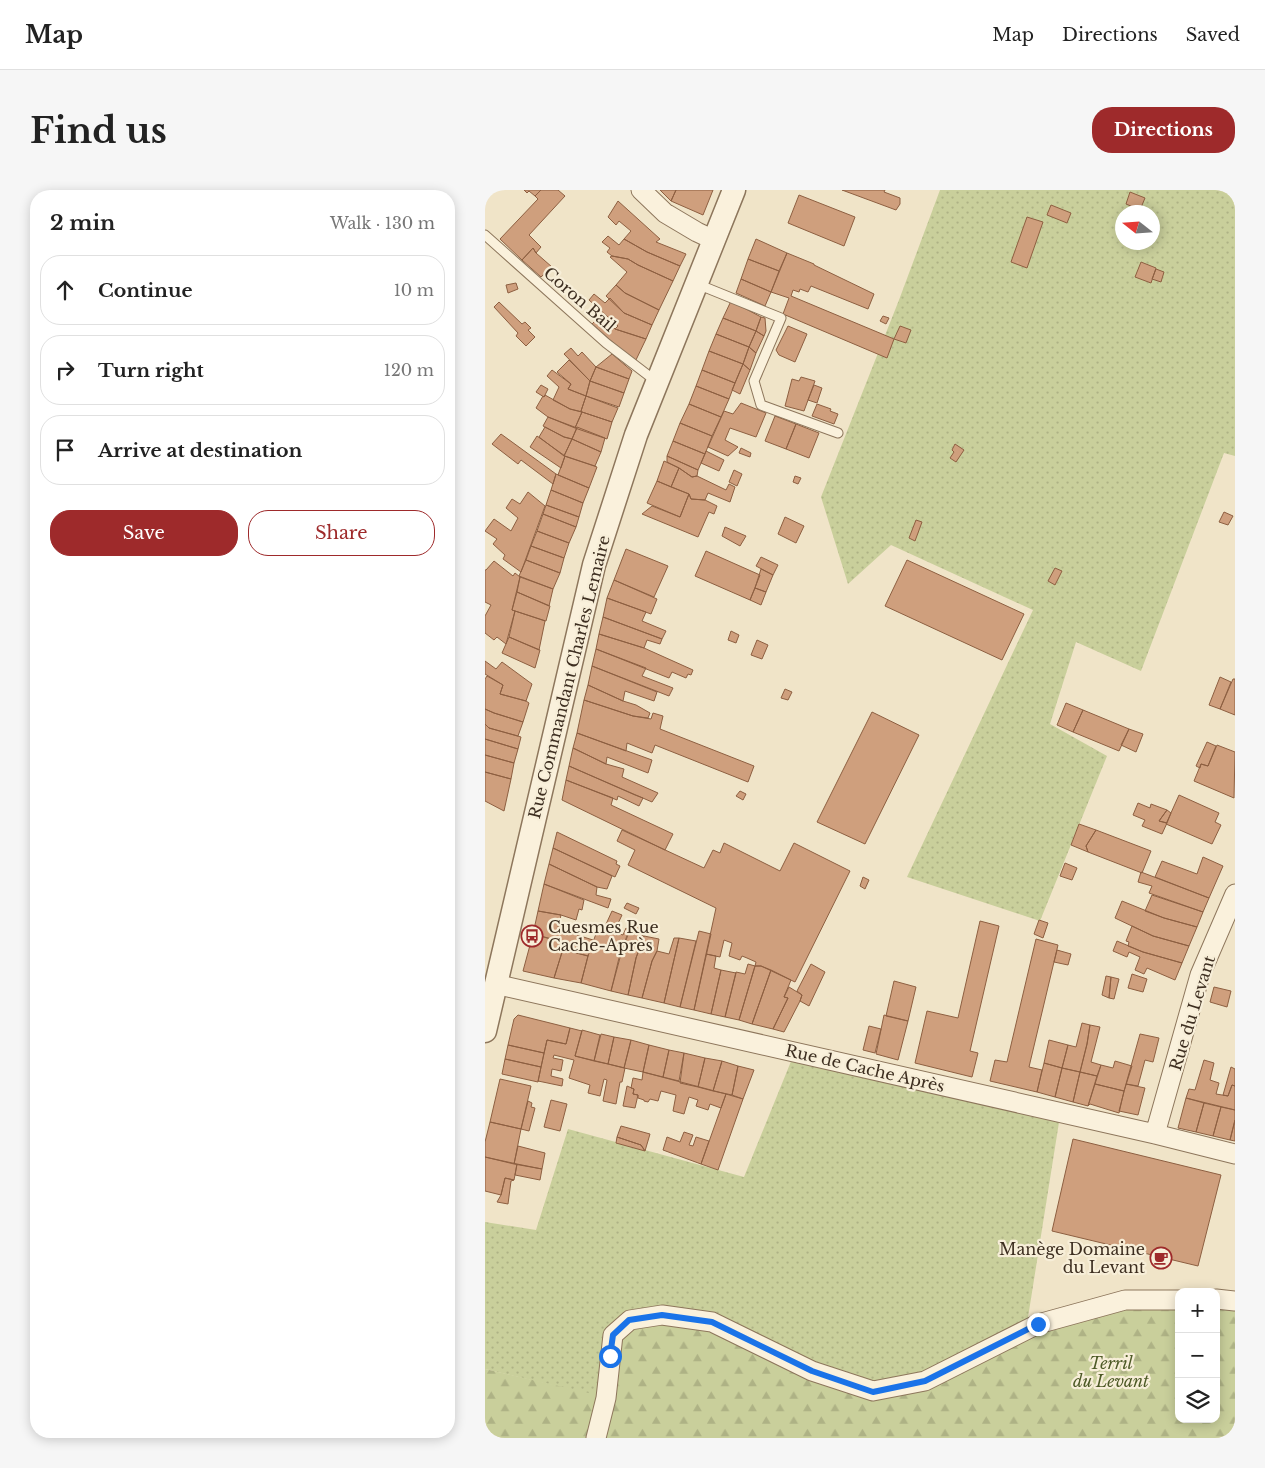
<!DOCTYPE html>
<html lang="en">
<head>
<meta charset="utf-8">
<style>
  :root { --surface:#fff; --page:#f6f6f6; --text:#222; --muted:#767676; --line:#e0e0e0; --accent:#9e2a2b }
  body { margin:0; font-family:"Libre Baskerville",serif; background:var(--page); color:var(--text) }
  .controls { position:absolute; right:15px; bottom:15px; display:grid; overflow:hidden; border-radius:10px; box-shadow:0 2px 12px #0003 }
  .controls button { width:45px; height:45px; display:grid; place-items:center; padding:0; border:0; border-bottom:1px solid var(--line); background:var(--surface); color:var(--text); font:25px sans-serif }
  .compass { position:absolute; left:630px; top:15px; width:45px; height:45px; border-radius:50%; background:var(--surface); box-shadow:0 2px 12px #0003; rotate:287deg }
  .stop { position:absolute; width:15px; height:15px; margin:-11px; border:4px solid #1a73e8; border-radius:50%; background:#fff }
  .stop.end { background:#1a73e8; border-color:#fff; box-shadow:0 1px 5px #0008 }
  .list { margin:0; padding:0; list-style:none }
  h2 { display:flex; justify-content:space-between; align-items:center; height:65px; margin:0; padding:0 20px; font-size:21px }
  h2 small { font-size:16px; font-weight:400; color:var(--muted) }
  .list li { display:grid; grid-template-columns:32px 1fr auto; gap:15px; align-items:center; box-sizing:border-box; height:70px; margin:0 10px 10px; padding:0 10px; border:1px solid var(--line); border-radius:20px }
  .list b { display:block; font-size:19px; white-space:nowrap }
  .list em { font-size:16px; font-style:normal; color:var(--muted) }
  .actions { display:flex; gap:10px; padding:15px 20px }
  .actions a { flex:1; padding:11px 0; border:1px solid var(--accent); border-radius:20px; text-align:center; font-size:18px; color:var(--accent) }
  .actions .main { background:var(--accent); color:#fff }
  .icon { flex:none; width:28px; height:28px; fill:none; stroke:currentColor; stroke-width:2; stroke-linecap:round; stroke-linejoin:round }
  .map { position:relative; flex:none; width:750px; height:1248px; overflow:hidden; border-radius:20px }
  header { display:flex; align-items:center; gap:30px; box-sizing:border-box; height:70px; padding:0 25px; background:var(--surface); border-bottom:1px solid var(--line) }
  header strong { font-size:24px }
  nav { display:flex; gap:28px; margin-inline-start:auto; font-size:18px }
  .intro { display:flex; align-items:center; justify-content:space-between; box-sizing:border-box; height:120px; padding:0 30px }
  h1 { margin:0; font-size:35px }
  .button { padding:12px 22px; border-radius:20px; background:var(--accent); color:#fff; font-size:18px; font-weight:700 }
  main { display:flex; gap:30px; padding:0 30px }
  aside { flex:1; background:var(--surface); border-radius:20px; box-shadow:0 2px 12px #0003 }
  .map>svg:first-child { display:block }
  .grass { fill:url(#grass-dots); fill-rule:evenodd }
  .forest { fill:url(#forest-firs) }
  .building { fill:#cf9f7d; stroke:#8d5f41 }
  .lines { fill:none; stroke-linecap:round; stroke-linejoin:round }
  .service-casing { stroke:#8d765c; stroke-width:11 }
  .minor-casing { stroke:#8d765c; stroke-width:21 }
  .tertiary-casing { stroke:#8d765c; stroke-width:25 }
  .service { stroke:#faf1dc; stroke-width:9 }
  .minor { stroke:#faf1dc; stroke-width:19 }
  .tertiary { stroke:#faf1dc; stroke-width:22 }
  .route { stroke:#1a73e8; stroke-width:6 }
  .labels { text-anchor:middle; dominant-baseline:central; stroke-width:4.5; stroke-linejoin:round; paint-order:stroke }
  .street-label { font-size:16px; fill:#3d2e20; stroke:#f7eed8 }
  .poi-label { font-size:16px; fill:#3d2e20; stroke:#f7eed8; text-anchor:start }
  .park-label { font-size:16px; font-style:italic; fill:#4d5a26; stroke:#f7eed8 }
</style>
</head>
<body>
<header>
<strong>Map</strong>
<nav><a>Map</a><a>Directions</a><a>Saved</a></nav>
</header>
<div class="intro"><h1>Find us</h1><a class="button">Directions</a></div>
<main>
<aside>
<h2>2 min<small>Walk · 130 m</small></h2>
<ul class="list">
<li><svg class="icon" aria-label="ahead" viewBox="0 0 24 24"><path d="M12 20V5M6 11l6-6 6 6"/></svg><div><b>Continue</b></div><em>10 m</em></li>
<li><svg class="icon" aria-label="right" viewBox="0 0 24 24"><path d="M7 20v-9h11M14 6l5 5-5 5"/></svg><div><b>Turn right</b></div><em>120 m</em></li>
<li><svg class="icon" aria-label="arrive" viewBox="0 0 24 24"><path d="M6 21V4h12l-3 4 3 4H6"/></svg><div><b>Arrive at destination</b></div></li>
</ul>
<div class="actions"><a class="main">Save</a><a>Share</a></div>
</aside>
<div class="map">
<svg width="750" height="1248" viewBox="0 0 750 1248">
  <defs>
    <pattern id="grass-dots" width="8" height="8" patternUnits="userSpaceOnUse" patternTransform="scale(1.25)"><rect width="8" height="8" fill="#c9cf9b"/><path d="M2 2h.1M6 6h.1" fill="none" stroke="#aeb285" stroke-width="1.8" stroke-linecap="round"/></pattern>
    <pattern id="forest-firs" width="22" height="20" patternUnits="userSpaceOnUse" patternTransform="scale(1.25)"><rect width="22" height="20" fill="#c9cf9b"/><path d="M5 1l3.5 6h-7zM16 11l3.5 6h-7z" fill="#aeb285"/></pattern>
  </defs>
  <rect width="100%" height="100%" fill="#f0e4c8"/>
  <!-- grass -->
  <path class="grass" d="M455 0H750V266L739 263 656 481 591 452 565 534 622 566 555 731 422 687 548 420 406 355 363 394 336 307 414 110ZM638 22H668V52H638Z
    M309 864 575 926 541 1140 440 1191 121 1208 0 1179V1032L51 1040 83 939 259 987Z"/>
  <!-- forest -->
  <path class="forest" d="M731 1109 750 1111V1248H0V1179L121 1207 128 1145 145 1130 227 1132 388 1201 440 1191 553 1134 694 1110V1229H731Z"/>
  <!-- building -->
  <path class="building" d="M39 0H56L50 6 44 1 42 3Z
    M56 0H73L80 6 44 45 56 57 51 63 48 58 37 70 15 49 53 9 50 6Z
    M175 0H191L186 11Z
    M191 0H228L218 25 186 11Z
    M357 0H400L399 2 415 8V14L411 20Z
    M645 2 660 8 655 20 641 14Z
    M314 5 370 27 359 56 303 33Z
    M133 11 175 49 171 52 201 64 195 76 162 62 139 49 146 41 134 31 131 35 123 27Z
    M566 15 586 23 582 33 562 25Z
    M542 27 558 32 542 78 526 72Z
    M123 46 134 55 139 49 162 62 195 76 188 91 153 75 143 69 127 66 122 62 125 58 117 52Z
    M271 49 302 63 294 81 263 69Z
    M48 58 51 63 67 77 56 87 37 70Z
    M302 63 329 74V75L389 104 383 119 326 96 323 102 315 99 314 102 308 100 306 106 409 149 402 168 298 124 304 108 286 102Z
    M127 66 143 69 153 75 188 91 174 120 140 103 131 95 142 82 125 67Z
    M263 69 294 81 286 102 256 89Z
    M656 72 671 78 666 93 650 87Z
    M671 79 679 82 676 92 667 89Z
    M256 89 286 102 280 116 251 103Z
    M31 93 33 99 23 103 21 95Z
    M131 95 140 103 174 120 167 135 139 123 121 106Z
    M109 104 120 113 125 108 139 123 167 135 161 149 130 139 133 136 104 110Z
    M246 111 276 127 271 141 238 128Z
    M14 112 37 134 40 132 46 138 43 140 50 147 41 156 31 146 33 143 9 117Z
    M115 126 130 139 161 149 150 172 107 134Z
    M398 126 404 128 401 134 395 131Z
    M276 127 280 128 281 141 279 146 271 141Z
    M238 128 271 141 264 157 231 144Z
    M303 136 322 144 310 172 294 165 291 160Z
    M415 136 426 140 421 153 409 149Z
    M271 141 279 146 271 163 264 157Z
    M231 144 264 157 258 174 224 161Z
    M264 157 271 163 265 180 258 174Z
    M86 158 93 166 97 162 111 177 105 191 79 164Z
    M224 161 258 174 250 193 217 180Z
    M127 164 147 181 144 189 111 177Z
    M84 170 105 191 101 206 83 199 86 194 72 182Z
    M258 174 265 180 255 204 247 200Z
    M111 177 144 189 139 203 105 191Z
    M67 180 86 194 83 199 101 206 96 221 97 222 85 219 68 210 74 197 62 186Z
    M217 180 250 193 244 209 211 196Z
    M316 187 330 191 319 221 300 216 307 189 314 191Z
    M105 191 139 203 134 217 101 206Z
    M56 195 63 199 59 207 51 202Z
    M329 195 337 198 332 213 323 210Z
    M211 196 244 209 236 227 204 214Z
    M60 205 85 219 97 222 90 238 63 227 51 218 58 206 59 207Z
    M101 206 133 218 127 232 97 222 96 221Z
    M256 213 281 223 271 247 245 238 240 250 253 257 243 266 223 257 239 221 248 224Z
    M204 214 236 227 227 246 195 233Z
    M332 214 346 219 345 221 353 224 349 234 327 226Z
    M97 222 127 232 122 249 90 238Z
    M290 226 311 234 301 259 280 251Z
    M63 227 92 238 87 249 79 247 58 236Z
    M195 233 227 246 220 264 188 251Z
    M311 234 334 243 324 268 301 259Z
    M60 237 79 247 87 249 79 266 54 247Z
    M92 237 120 248 116 262 87 249Z
    M16 244 71 284 68 294 36 270 33 274 7 254Z
    M52 246 80 266 76 278 45 257Z
    M87 249 116 262 110 276 79 266Z
    M188 251 220 264 213 280 182 266Z
    M470 254 479 260 471 272 465 268 469 262 467 260Z
    M256 258 266 263 265 267 254 263Z
    M221 261 239 270 234 281 216 273Z
    M80 266 112 277 104 298 73 285Z
    M182 266 213 280 212 286 207 287 194 278 182 272Z
    M179 271 194 278 186 297 172 291Z
    M194 278 207 287 212 286 241 300 244 294 250 297 245 312 223 303 220 310 206 309 204 304 186 297Z
    M249 280 257 284 252 296 244 292Z
    M71 284 104 298 98 313 66 300Z
    M310 286 316 288 313 294 308 292Z
    M172 291 204 304 195 327 162 313Z
    M66 300 98 313 94 327 61 315Z
    M43 302 60 316 36 382 18 369 20 365 8 354 12 349 0 341 9 329 26 341 33 328 21 318 27 309 35 314Z
    M204 304 206 309 220 310 232 316 229 324 224 322 213 347 157 324 167 316 195 327Z
    M61 315 94 327 91 337 58 324Z
    M739 322 748 326 743 335 734 332Z
    M58 324 91 337 84 353 52 341Z
    M300 327 319 336 311 353 293 344Z
    M431 330 437 332 430 351 424 348Z
    M240 337 261 346 255 356 237 346Z
    M52 341 84 353 79 368 46 356Z
    M46 356 79 368 75 383 41 370Z
    M141 359 183 376 169 407 129 390Z
    M221 361 275 385 265 410 210 386Z
    M276 367 293 375 288 385 271 376Z
    M41 370 75 383 68 399 34 386Z
    M422 370 539 424 517 470 400 416Z
    M9 371 28 386 30 383 35 387 27 420 30 421 21 454 12 447 9 450 0 443V426L6 415 0 412V380H1Z
    M570 378 577 381 570 395 563 391Z
    M276 379 288 385 281 402 270 398Z
    M35 387 68 399 64 416 32 402Z
    M129 390 172 409 166 424 122 408Z
    M270 398 281 402 276 415 265 410Z
    M32 402 65 416 61 431 27 420Z
    M122 408 161 422 157 431 181 441 177 449 118 427Z
    M30 421 60 431 54 460 24 447Z
    M118 427 177 449 175 454 162 450 159 458 114 444Z
    M246 441 254 445 251 453 243 450Z
    M114 444 159 458 208 480 206 485 203 484 201 488 187 482 184 488 111 459Z
    M24 447 55 460 50 478 17 463Z
    M272 450 283 455 277 469 266 465Z
    M111 459 161 478 157 486 188 498 184 506 107 476Z
    M0 471 11 479 17 472 47 494 41 511 15 504 18 495 0 484Z
    M107 476 172 502 169 511 140 501 138 511 103 495Z
    M2 486 18 495 15 504 41 511 44 513 38 532 9 523 0 519V489Z
    M735 487 746 492 735 519 724 515Z
    M748 489H750V525L735 519Z
    M103 495 138 511 151 515 165 523 163 528 148 526 99 510Z
    M300 499 307 502 303 510 296 508Z
    M99 510 148 526 166 529 168 523 178 526 175 539 269 576 263 592 170 555 167 563 142 553 141 561 92 543Z
    M581 513 598 520 588 542 572 535Z
    M0 519 9 523 38 532 33 546 4 538 0 534Z
    M598 520 644 539 634 561 588 542Z
    M387 522 434 545 380 654 332 632Z
    M0 534 4 538 36 547 33 559 0 549Z
    M644 539 658 544 651 562 636 555Z
    M92 543 167 570 163 583 122 567 121 574 88 558Z
    M0 549 33 559 29 573 0 565Z
    M722 552 731 556 723 576 716 574 715 578 711 576Z
    M732 555 750 562 749 608 709 591 716 574 723 576Z
    M88 558 121 574 139 579 137 587 173 603 167 612 84 576Z
    M0 565 29 573 26 589 0 582Z
    M84 576 150 605 158 608 154 616 133 606 132 610 81 590Z
    M0 582 26 589 19 621 0 611Z
    M81 590 128 608 126 615 188 644 180 660 77 610Z
    M255 601 261 604 258 610 251 606Z
    M694 605 734 623 730 632 736 635 727 654 681 634Z
    M653 613 665 618 666 614 682 620 674 631 682 633 677 644 657 636 660 630 648 625Z
    M682 620 686 623 682 633 674 631Z
    M594 634 611 640 601 656 603 662 586 655Z
    M137 640 219 678 228 660 235 663 239 653 295 681 309 653 365 681 310 792 276 776H270L271 772 262 768 257 766 255 770 244 766 247 753 239 750 235 767 221 764 231 718 143 675 150 660 132 651Z
    M611 640 666 661 657 683 603 662 601 656Z
    M72 642 132 671 131 674 135 676 130 687 68 658Z
    M68 658 127 686 122 699 112 697 64 674Z
    M718 667 738 676 724 708 670 687 677 671 712 684Z
    M580 673 592 678 587 690 575 686Z
    M64 674 112 697 111 705 126 709 123 718 59 694Z
    M656 682 724 708 718 722 664 703 667 696 653 692Z
    M378 687 384 690 380 699 375 696Z
    M59 694 99 710 97 720 94 719 91 730 76 725 53 721Z
    M667 705 718 722 712 737 679 728 660 721Z
    M637 711 679 728 712 737 704 756 668 746 630 728Z
    M142 713 154 718 151 724 139 718Z
    M53 721 76 725 73 737 92 740V745L108 750 105 759 48 744Z
    M127 721 137 725 129 742 138 745 141 738 144 740 134 768 126 801 96 793 103 766 112 741 117 743Z
    M554 730 563 733 558 748 549 744Z
    M148 731 155 734 152 744 159 746 151 768 143 805 126 801 136 764Z
    M495 731 514 736 485 861 493 863 487 887 430 873 442 821 473 828Z
    M647 736 668 746 704 756 697 773 658 762 643 756 644 752 641 751Z
    M214 741 226 744 209 820 195 817Z
    M48 744 76 752 75 759H78L69 788 38 781Z
    M159 746 174 749 172 761 167 771 157 808 143 805 151 768Z
    M189 748H194L179 813 157 808 167 771 172 761 184 764Z
    M194 748 211 751 195 817 179 813Z
    M551 749 573 755 544 877 557 880 552 902 505 891 510 870 522 872Z
    M632 751 658 762 697 773 690 790 662 778 659 784 650 780 655 767 644 762 642 767 628 761Z
    M76 752 105 759 103 766 75 759Z
    M78 759 103 766 96 793 69 788Z
    M572 760 586 764 583 775 569 772Z
    M221 764 231 766 229 778 236 780 226 824 209 820Z
    M263 774 270 776 254 830 240 827 251 782 260 784Z
    M326 774 340 782 324 816 315 811 317 805 312 801Z
    M270 776H276L286 780 267 834 254 830Z
    M236 780 251 783 240 827 226 824Z
    M286 780 306 790 299 807 303 808 288 839 267 834Z
    M647 784 662 789 658 802 643 798Z
    M621 786 626 787 624 808 617 805Z
    M626 787 634 789 629 809 624 808Z
    M409 791 431 797 423 831 401 826Z
    M304 797 317 805 315 811 299 842 288 839 303 808 299 807Z
    M729 797 746 801 742 817 725 812Z
    M33 825 85 838 81 854 62 850 59 863 23 855 29 829Z
    M399 825 423 831 413 870 391 864Z
    M597 833 605 835 602 854 595 882 577 878 583 855 591 857Z
    M605 835 615 837 606 872 616 875 612 886 595 882 602 854Z
    M384 836 396 839 390 863 378 860Z
    M85 838 97 841 90 866 140 878 137 892H135L131 914 118 911 122 890 119 889 115 906 103 903 105 895 84 888 89 870 69 865 68 868 78 870 76 881 67 879 66 886 78 889 77 896 53 891 62 850 81 854Z
    M97 840 115 845 109 871 90 866Z
    M116 844 129 847 123 874 109 871Z
    M655 844 674 848 668 872 660 870 653 896 641 894Z
    M129 847 146 850 139 878 123 874Z
    M146 850 164 855 158 882 139 878Z
    M564 850 583 855 577 878 559 873Z
    M23 855 59 863 56 877 20 869Z
    M164 855 184 860 178 887 158 882Z
    M184 860 199 863 194 891 178 887Z
    M199 863 220 868 213 897 195 893Z
    M220 868 237 871 228 901 213 897Z
    M20 869 56 877 53 892 17 884Z
    M719 870 729 873 725 890 734 893 731 904 743 906 747 895 750 896V920L701 908 704 899 710 900Z
    M237 871 253 876 247 905 228 901Z
    M630 871 647 876 639 901 610 894 616 875 628 878Z
    M559 873 577 878 570 907 552 902Z
    M253 876 269 880 258 909 247 905Z
    M746 877 750 879V896L747 895 743 906 738 905Z
    M577 878 595 882 588 912 570 907Z
    M158 882 241 904 236 918 225 914 223 920 211 916 213 910 204 907 199 924 188 921 191 905 176 901 173 911 165 909 163 912 159 911V910L153 908V905L148 904 149 899 146 898 148 888 157 890Z
    M595 882 612 886 603 916 588 912Z
    M15 889 46 896 36 939 5 932Z
    M610 894 639 901 634 923 605 914 603 916Z
    M641 894 660 898 653 925 634 921Z
    M142 896 149 899 148 904 153 905 150 918 138 916Z
    M241 904 258 909 233 980 216 974Z
    M701 908 719 913 711 942 693 938Z
    M66 910 82 914 75 941 59 937Z
    M43 911 47 913 46 917 50 918 44 941 36 939Z
    M719 913 736 917 728 946 711 942Z
    M736 917 750 920V930L745 950 728 946Z
    M750 930V951L745 950Z
    M5 932 36 939 29 974 0 967V952Z
    M136 936 165 944 160 961 156 955 132 947Z
    M199 942 208 945 204 955 208 956 211 947 224 951 216 974 178 960 182 947 195 952Z
    M132 947 156 955 160 961 131 953Z
    M588 949 736 985 713 1076 567 1041Z
    M33 956 60 963 57 979 29 974Z
    M0 967 32 974 29 990 20 988 16 1005 0 1001Z
    M32 974 57 979 55 990 30 985Z
    M20 988 29 990 26 991 23 1014 12 1012 16 1005Z"/>
  <g class="lines">
    <!-- service casing -->
    <g class="service-casing">
      <path id="service" d="M0 45 121 153 172 192
        M212 94 296 128 269 191 276 215 353 243"/>
    </g>
    <!-- minor casing -->
    <g class="minor-casing">
      <path id="minor" d="M156 0 180 23 212 42 229 50
        M10 794 670 944 750 964
        M670 944 715 785 750 704
        M731 1109 750 1111
        M111 1248 121 1208 128 1145 145 1130 177 1125 227 1132 327 1181 388 1201 440 1191 553 1134 640 1110H694"/>
    </g>
    <!-- tertiary casing -->
    <g class="tertiary-casing">
      <path id="tertiary" d="M0 841 109 375 151 245 249 0"/>
    </g>
    <!-- service -->
    <use href="#service" class="service"/>
    <!-- minor -->
    <use href="#minor" class="minor"/>
    <!-- tertiary -->
    <use href="#tertiary" class="tertiary"/>
  </g>
  <g class="lines">
    <!-- route -->
    <path class="route" d="M125 1166 128 1145 144 1130 177 1125 227 1132 327 1181 388 1202 440 1191 553 1134"/>
  </g>
  <!-- icons -->
  <defs>
    <g id="bus-ring" transform="scale(1.125)"><circle r="9.5" fill="#f7eed8" stroke="#9e2a2b" stroke-width="1.5"/><path d="M-5-6H5V4H4V6H2V4H-2V6H-4V4H-5ZM-3.5-4V0h7V-4ZM-3.5 1.2v1.5H-2V1.2ZM2 1.2v1.5H3.5V1.2Z" fill="#9e2a2b"/></g>
    <g id="cafe-ring" transform="scale(1.125)"><circle r="9.5" fill="#f7eed8" stroke="#9e2a2b" stroke-width="1.5"/><path d="M-5.5-4.5H6V0H3Q3 3.5 0 3.5H-2.5Q-5.5 3.5-5.5 0ZM3-3.2v2h1.7v-2ZM-6 4.5H4V6H-6Z" fill="#9e2a2b"/></g>
  </defs>
  <g fill-rule="evenodd">
    <use href="#bus-ring" x="47" y="746"/>
    <use href="#cafe-ring" x="676" y="1068"/>
  </g>
  <g class="labels">
    <!-- street labels -->
    <g class="street-label">
      <text transform="translate(95 109) rotate(41)">Coron Bail</text>
      <text transform="translate(84 487) rotate(-76)">Rue Commandant Charles Lemaire</text>
      <text transform="translate(707 823) rotate(-73)">Rue du Levant</text>
      <text transform="translate(380 878) rotate(13)">Rue de Cache Après</text>
    </g>
    <!-- poi labels -->
    <g class="poi-label">
      <text x="63" y="737">Cuesmes Rue<tspan x="63" dy="18">Cache-Après</tspan></text>
      <text x="660" y="1059" text-anchor="end">Manège Domaine<tspan x="660" dy="18">du Levant</tspan></text>
    </g>
    <!-- park labels -->
    <g class="park-label">
      <text x="626" y="1173">Terril<tspan x="626" dy="18">du Levant</tspan></text>
    </g>
  </g>
</svg>
<div class="controls">
<button>+</button>
<button>−</button>
<button><svg class="icon" aria-label="layers" viewBox="0 0 24 24"><path d="M12 4l9 5-9 5-9-5zM3 14l9 5 9-5"/></svg></button>
</div>
<svg class="compass" viewBox="-18 -18 36 36"><path d="M0-13l5 13h-10z" fill="#e53935"/><path d="M0 13l5-13h-10z" fill="#767676"/></svg>
<div class="stop" style="left:125px;top:1166px"></div>
<div class="stop end" style="left:553px;top:1134px"></div>
</div>
</main>
</body>
</html>
